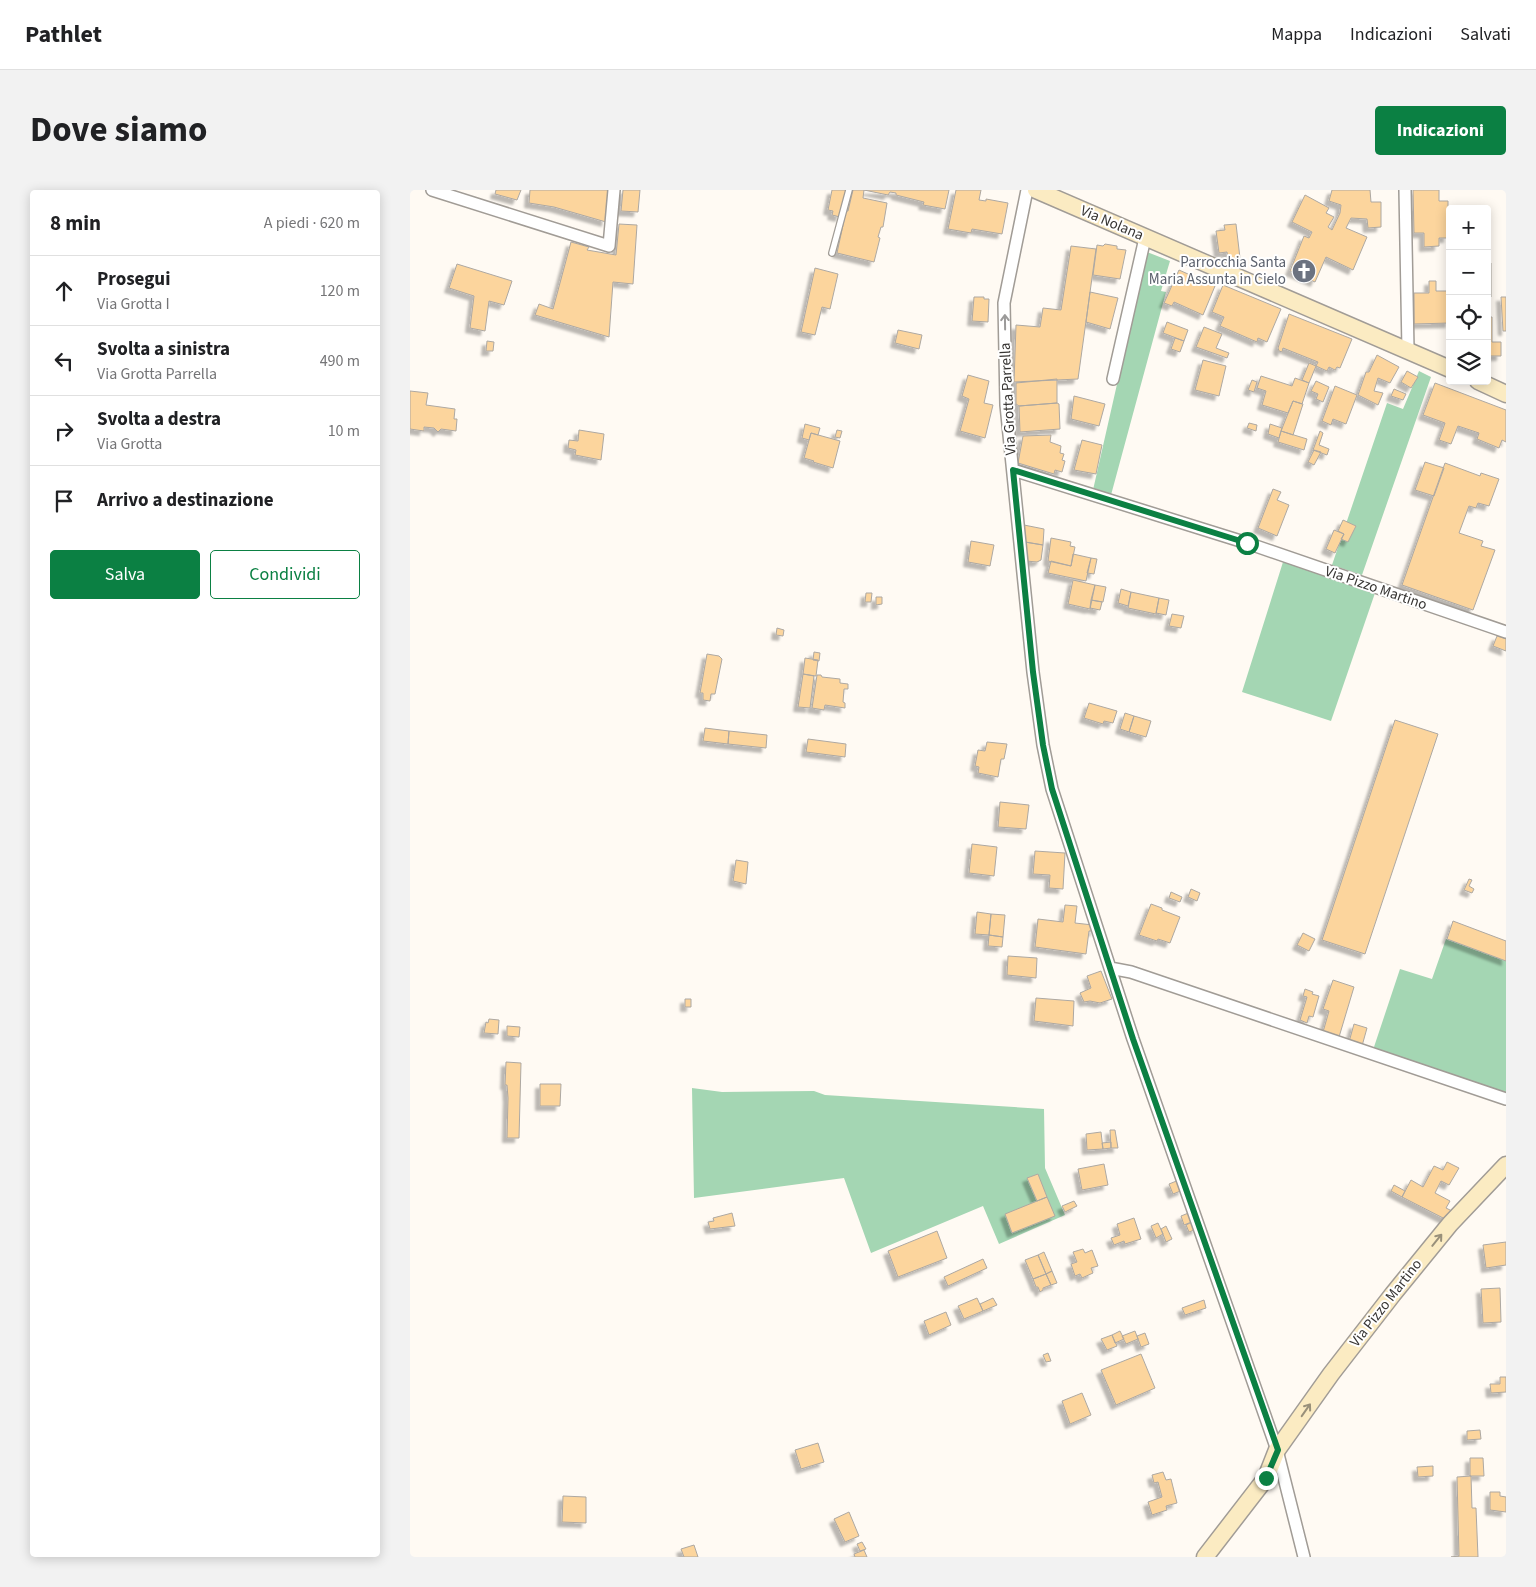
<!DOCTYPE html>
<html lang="it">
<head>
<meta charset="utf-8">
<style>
  :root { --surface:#fff; --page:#f2f2f2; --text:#202124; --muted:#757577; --line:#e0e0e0; --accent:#0b8043 }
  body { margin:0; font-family:"Source Sans 3",sans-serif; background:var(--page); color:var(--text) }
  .controls { position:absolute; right:15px; top:15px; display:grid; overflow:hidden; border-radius:5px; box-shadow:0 2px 12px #0003 }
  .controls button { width:45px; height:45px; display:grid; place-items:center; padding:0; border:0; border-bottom:1px solid var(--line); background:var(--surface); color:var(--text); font:25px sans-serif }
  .stop { position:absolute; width:15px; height:15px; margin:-11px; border:4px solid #0b8043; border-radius:50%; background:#fff }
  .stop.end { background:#0b8043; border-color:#fff; box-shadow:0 1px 5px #0008 }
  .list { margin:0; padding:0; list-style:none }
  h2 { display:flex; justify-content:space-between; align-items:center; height:65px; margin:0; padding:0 20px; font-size:21px }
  h2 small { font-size:16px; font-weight:400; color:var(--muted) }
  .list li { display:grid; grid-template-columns:32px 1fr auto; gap:15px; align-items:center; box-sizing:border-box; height:70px; padding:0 20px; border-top:1px solid var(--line) }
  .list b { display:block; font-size:19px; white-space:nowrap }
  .list p { margin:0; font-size:16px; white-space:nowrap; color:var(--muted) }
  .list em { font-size:16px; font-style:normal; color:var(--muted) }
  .actions { display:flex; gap:10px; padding:15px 20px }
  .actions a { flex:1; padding:11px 0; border:1px solid var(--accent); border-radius:5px; text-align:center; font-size:18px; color:var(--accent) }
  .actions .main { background:var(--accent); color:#fff }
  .icon { flex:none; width:28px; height:28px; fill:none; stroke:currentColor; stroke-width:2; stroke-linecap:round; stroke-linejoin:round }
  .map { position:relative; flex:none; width:1096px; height:1367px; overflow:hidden; border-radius:5px }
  header { display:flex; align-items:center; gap:30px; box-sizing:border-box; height:70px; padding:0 25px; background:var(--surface); border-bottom:1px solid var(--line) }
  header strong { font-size:24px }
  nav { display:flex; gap:28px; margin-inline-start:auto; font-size:18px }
  .intro { display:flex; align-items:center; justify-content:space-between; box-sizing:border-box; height:120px; padding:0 30px }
  h1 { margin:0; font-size:35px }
  .button { padding:12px 22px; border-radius:5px; background:var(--accent); color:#fff; font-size:18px; font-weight:700 }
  main { display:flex; gap:30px; padding:0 30px }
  aside { flex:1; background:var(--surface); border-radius:5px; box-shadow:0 2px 12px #0003 }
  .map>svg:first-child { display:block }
  .green { fill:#a4d6b3 }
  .building { fill:#fcd59d; stroke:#ada8a2; filter:url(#shadow) }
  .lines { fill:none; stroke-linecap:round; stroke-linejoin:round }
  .lane-casing { stroke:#a19c96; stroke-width:8 }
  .street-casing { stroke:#a19c96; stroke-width:14 }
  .secondary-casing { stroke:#a19c96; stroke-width:19 }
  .lane { stroke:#fff; stroke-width:5.5 }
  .street { stroke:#fff; stroke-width:11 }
  .secondary { stroke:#fbebc2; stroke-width:16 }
  .oneway { stroke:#9b9a99 }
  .oneway2 { stroke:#99907a }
  .route { stroke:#0b8043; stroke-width:6 }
  .labels { text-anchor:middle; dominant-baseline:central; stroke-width:4; stroke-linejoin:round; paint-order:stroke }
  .street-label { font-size:15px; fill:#373533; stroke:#fff }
  .worship-label { font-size:15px; fill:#5b616d; stroke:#fff; text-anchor:end }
</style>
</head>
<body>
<header>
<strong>Pathlet</strong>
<nav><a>Mappa</a><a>Indicazioni</a><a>Salvati</a></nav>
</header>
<div class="intro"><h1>Dove siamo</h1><a class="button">Indicazioni</a></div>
<main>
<aside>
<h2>8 min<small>A piedi · 620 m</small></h2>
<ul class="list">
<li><svg class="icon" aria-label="ahead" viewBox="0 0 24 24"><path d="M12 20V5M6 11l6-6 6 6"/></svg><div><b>Prosegui</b><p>Via Grotta I</p></div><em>120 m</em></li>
<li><svg class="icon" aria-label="left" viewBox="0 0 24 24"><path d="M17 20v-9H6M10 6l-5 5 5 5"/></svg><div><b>Svolta a sinistra</b><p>Via Grotta Parrella</p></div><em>490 m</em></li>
<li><svg class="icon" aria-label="right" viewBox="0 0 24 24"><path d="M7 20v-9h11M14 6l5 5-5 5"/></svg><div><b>Svolta a destra</b><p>Via Grotta</p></div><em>10 m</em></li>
<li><svg class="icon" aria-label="arrive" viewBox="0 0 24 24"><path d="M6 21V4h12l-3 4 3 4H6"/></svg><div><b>Arrivo a destinazione</b></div></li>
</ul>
<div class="actions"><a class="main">Salva</a><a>Condividi</a></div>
</aside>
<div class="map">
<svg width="1096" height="1367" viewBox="0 0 1096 1367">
  <defs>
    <filter id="shadow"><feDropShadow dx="-4.5" dy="4.5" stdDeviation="1" flood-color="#0004"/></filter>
  </defs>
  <rect width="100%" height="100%" fill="#fffaf3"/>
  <!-- green -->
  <path class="green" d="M737 62 760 71 751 101 756 102 701 305 683 300Z
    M1009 181 1021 187 952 385 922 375 977 213 993 219Z
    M873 372 965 403 921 531 832 502Z
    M1036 749 1096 771V903L963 860 990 779 1022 789Z
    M282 898 312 902 404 901 415 905 634 919 635 978 655 1025 589 1054 573 1016 461 1063 434 988 284 1008Z"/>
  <!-- building -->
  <path class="building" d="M86 0H111L107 10 85 4Z
    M120 0H199L196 32 144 17 119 13Z
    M213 0H230L228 22 211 21Z
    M422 0H437L430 27 422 25 423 21 418 20Z
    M443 0H539L535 19 513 15 514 12 486 5V3L480 2 478 5 454 0 453 8 477 13 473 37H471L468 47 470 48 464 72 427 63 436 21H438Z
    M546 0H571L569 10 576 11V9L598 13 592 44 562 39 561 43 538 39Z
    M922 0H960L961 12H971V37L958 38 957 29 941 28 936 38 957 47 943 80 916 67 905 92 880 81 894 46 899 48 902 42 882 32 895 5 919 18 916 23 924 27 918 37 922 40 930 23 931 15 919 11Z
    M1003 0H1029V11H1038V48H1029V56L1014 57V43H1004Z
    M209 34 227 35 223 94 203 92 199 147 125 125 129 114 143 119 161 52 179 57 177 60 206 65Z
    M826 34 830 68 818 69 817 62 809 63 806 41 815 40 814 35Z
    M695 54 707 56V59L716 60 710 89 683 85 687 55 693 56Z
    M661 56 686 59 668 189 604 192 606 135 630 137 633 118 651 120Z
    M1077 73H1081V107H1077Z
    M47 74 102 91 94 115 79 111 75 141 60 138 64 106 39 98Z
    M405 78 428 84 420 119 412 117 405 145 391 142Z
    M769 80 805 96 793 125 764 112 762 116 754 113Z
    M1019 91H1026V101H1040V133L1004 134V103H1019Z
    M813 95 871 119 857 152 848 148 847 152 810 136 814 127 802 122Z
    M680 102 708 108 700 139 676 132Z
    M564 107H574V109H579L578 132 562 131Z
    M1091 107H1096V141H1093Z
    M879 124 942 149 930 178 927 177 925 180 919 177 917 181 906 176 908 172 873 158 872 162 869 161 868 158Z
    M1077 127H1082V152H1091V166H1077Z
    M757 132 778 140 774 151 753 143Z
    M794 137 812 144 806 158 819 163 817 168 786 157Z
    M488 140 512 145 509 159 485 153Z
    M765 148 774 151 770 162 761 159Z
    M77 151 84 152 83 161H76Z
    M967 165 989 177 980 193 968 188 964 201 973 203 968 215 948 205 956 182H959Z
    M793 170 816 176 809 206 785 200Z
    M899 173 906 176 899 193 892 190Z
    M997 181 1008 187 1001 198 991 192Z
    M558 185 579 191 574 213 583 215 575 248 550 241 559 209 552 206Z
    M851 186 882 196 885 188 899 193 892 214 883 211 878 223 852 215 856 201 847 198Z
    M647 189V213L609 216 606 214V193Z
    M842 190 847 192 844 202 838 200Z
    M906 191 919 197 913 212 906 209 908 204 901 201Z
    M1025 193 1096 220V252L1092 250 1089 258 1067 249 1069 243 1048 236 1041 254 1029 250 1035 233 1013 225Z
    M925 196 947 205 936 234 923 229 921 235 912 231Z
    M984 199 996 204 993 210 981 206Z
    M0 201 18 203 16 215 45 219 44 229H47L46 241 31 239 28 242 24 238 14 237V241L0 239Z
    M664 206 695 214 689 236 661 229Z
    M883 211 893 214 883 245 871 241Z
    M647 213 649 214 650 239 610 242 609 216Z
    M839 233 847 235 846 241 837 238Z
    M395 234 410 238 408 245 401 243 399 250 392 248Z
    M860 234 872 238 869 248 858 244Z
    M169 240 194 244 191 270 165 265 166 260 158 258 159 250 168 251Z
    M427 240 432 241 430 248 425 247Z
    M871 241 897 249 894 260 868 252Z
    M910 241 913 243 909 255 919 259 917 265 903 260Z
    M401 243 430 251 423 278 403 272 404 271 394 268Z
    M641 245 640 252 651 256 650 263 654 264 652 270 655 271 652 282 645 280 644 284 608 273 613 246Z
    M672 250 692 255 686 284 664 280Z
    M904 260 911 262 904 275 898 272Z
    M1015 272 1034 278 1024 306 1005 300Z
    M1035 273 1070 286 1071 283 1089 289 1079 316 1068 313 1066 318 1059 316 1049 343 1073 351 1071 356 1085 360 1063 420 992 395Z
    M863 299 871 302 867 310 879 315 867 346 848 338Z
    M933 330 946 336 938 352 931 349 934 344 928 341Z
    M614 335 634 339 633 355 615 352Z
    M924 340 934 344 925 363 916 359Z
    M641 348 661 352 660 356 665 357 661 376 638 371Z
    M561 351 584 355 580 376 558 372Z
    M615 352 633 355 631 370 627 372 616 371Z
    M663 364 681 368 676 391 638 383 641 371 661 376Z
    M681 368 687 369 684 384 677 383Z
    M663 390 685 395 680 419 658 414Z
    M685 395 696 397 693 412 681 410Z
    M711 399 721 402 718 416 708 413Z
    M721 402 749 408 746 424 718 418Z
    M456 403H462L461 412H455Z
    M466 407H472V414L466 415Z
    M749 408 759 410 756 425 746 423Z
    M681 410 692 412 690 420 680 418Z
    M762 424 774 426 771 438 759 436Z
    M367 438 374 440 373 446 366 445Z
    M1087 446 1096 449V461L1083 456Z
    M404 462 410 463 409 471 403 470Z
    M297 464 309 466 312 469 305 504H301L300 511 293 510V503H290Z
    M395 468 408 470 406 486 393 484Z
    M393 484 404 486 400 518 388 517Z
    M407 485H411L412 487 430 489V493L438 494V499H434L433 512 435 513V518L415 515 414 520 402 518Z
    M679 513 707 521 703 533 694 531 693 534 674 528Z
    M715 523 724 526 719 542 710 539Z
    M724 526 741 531 736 547 719 542Z
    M985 530 1028 544 955 764 912 750Z
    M295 538 319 541 318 554 293 551Z
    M319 541 357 545 356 558 318 554Z
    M398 549 436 554 435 567 396 562Z
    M577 552 597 554 594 569H591L588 587 568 583 569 577 565 576 568 560 575 561Z
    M590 612 619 615 616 639 588 637Z
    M562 654 587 657 584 686 559 683Z
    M625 661 655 663 653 699 639 698 640 685 623 684Z
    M326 670 338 672 336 694 323 691Z
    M1059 689 1062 690 1059 696 1064 699 1062 703 1054 700Z
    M781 699 790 703 787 711 778 707Z
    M761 702 772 707 770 712 759 708Z
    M741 714 752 718V720L770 727 760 753 748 749 747 751 729 745Z
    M655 715 667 716 665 733 683 735 685 741H679L676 764 625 757 628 729 653 732Z
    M567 722 581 724 579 745 565 744Z
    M581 724 595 725 593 747 579 745Z
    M1043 731 1096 751V771L1037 749Z
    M893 743 905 749 899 761 887 755Z
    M579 745 593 747 592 757 578 756Z
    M598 766 627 768 626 788 597 785Z
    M691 781 702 809 690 813 680 811 674 812 670 803 681 798 677 786Z
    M923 790 944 797 929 847 913 842 919 821 913 819Z
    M895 799 903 802 902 804 909 806 903 827 899 826 897 833 890 830 897 807 893 806Z
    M626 808 664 811 663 836 624 831Z
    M275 809H281V817H275Z
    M79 829 89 830 88 844 74 843 76 832 78 833Z
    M944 834 957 838 952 856 939 852Z
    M97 836 110 837 109 847 97 846Z
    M96 872 111 873 109 948H97L98 908 97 895H95Z
    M130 894H151L150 916H130Z
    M700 940H705L708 958H701Z
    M691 942 693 959 677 960 676 944Z
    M701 952V958L693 959 692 953Z
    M1037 972 1049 978 1039 995 1031 991 1025 1003 1040 1011 1036 1018 1044 1022 1039 1031 992 1007 1001 990 1013 997 1024 976 1033 980Z
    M694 974 698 995 672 1000 668 979Z
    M628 984 637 1007 627 1011 617 988Z
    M769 990 773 1000 763 1004 759 994Z
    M984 995 995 1001 992 1007 981 1001Z
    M637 1007 645 1026 602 1043 595 1024Z
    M664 1011 667 1016 655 1022 652 1016Z
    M781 1022 784 1031 774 1035 771 1026Z
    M322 1023 325 1036 300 1039 298 1032 304 1031 303 1028Z
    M724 1028 731 1049 715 1054 714 1051 704 1055 701 1048 710 1045 707 1034Z
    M784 1031 787 1039 779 1042 776 1035Z
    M748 1033 753 1044 746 1048 741 1036Z
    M756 1036 762 1049 756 1052 751 1039Z
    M527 1041 537 1068 488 1087 478 1061Z
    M1096 1052V1075L1076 1078 1073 1055Z
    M673 1059 675 1063 682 1060 688 1076 681 1078 683 1083 672 1088 670 1084 665 1086 661 1074 667 1072 663 1062Z
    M634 1062 642 1081 636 1084 628 1065Z
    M628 1065 636 1084 623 1089 615 1070Z
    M573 1069 577 1078 538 1096 534 1087Z
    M642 1081 647 1093 641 1095 636 1084Z
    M636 1084 641 1095 633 1098V1100L630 1102 628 1097H626L623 1089Z
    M1090 1098 1091 1132 1073 1133 1071 1099Z
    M567 1108 573 1121 554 1129 548 1116Z
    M583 1108 587 1115 573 1121 570 1114Z
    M794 1110 796 1118 775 1125 772 1118Z
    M536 1122 541 1135 519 1145 514 1131Z
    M710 1141 714 1149 705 1153 702 1145Z
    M725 1141 728 1149 716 1154 712 1146Z
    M735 1143 739 1154 731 1157 727 1146Z
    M702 1145 707 1156 697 1160 691 1149Z
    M638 1163 641 1171 636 1172 633 1165Z
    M731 1164 745 1198 706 1215 691 1180Z
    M1090 1187H1096V1202L1081 1203 1080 1194H1090Z
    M672 1203 681 1225 660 1234 652 1211Z
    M1070 1240 1071 1249 1057 1250V1241Z
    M408 1253 414 1272 391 1279 385 1260Z
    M1060 1268H1073L1074 1286H1060Z
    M1023 1276V1286L1008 1287 1007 1277Z
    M753 1282 756 1290 761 1289 767 1313 756 1316 757 1320 742 1325 738 1312 752 1307 748 1292 744 1293 742 1285Z
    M1061 1286 1062 1318H1066L1068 1367H1041L1049 1366 1047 1287Z
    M1080 1302H1090V1306L1096 1307V1322L1080 1320Z
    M153 1306 176 1307V1333L152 1332Z
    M439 1322 449 1346 435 1352 424 1329Z
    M452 1352 456 1359 450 1361 447 1354Z
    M284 1355 288 1367H274L271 1359Z
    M454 1360 457 1367H445L444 1364Z"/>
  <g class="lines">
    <!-- lane casing -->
    <g class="lane-casing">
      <path id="lane" d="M422 63 439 0"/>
    </g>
    <!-- street casing -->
    <g class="street-casing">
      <path id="street" d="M22 0 199 56 204 0
        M617 0 594 113 596 215 623 482 633 555 642 599 723 849 867 1260 894 1367
        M995 0 998 160
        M703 189 735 48
        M603 280 837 353 1096 442
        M700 778 721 782 1096 909"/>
    </g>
    <!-- secondary casing -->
    <g class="secondary-casing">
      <path id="secondary" d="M626 0 1040 179
        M1068 191 1096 204
        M795 1367 856 1288 867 1260 921 1184 983 1104 1040 1034 1096 975"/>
    </g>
    <!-- lane -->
    <use href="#lane" class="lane"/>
    <!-- street -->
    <use href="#street" class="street"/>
    <!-- secondary -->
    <use href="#secondary" class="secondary"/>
  </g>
  <!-- one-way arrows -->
  <defs><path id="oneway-shaft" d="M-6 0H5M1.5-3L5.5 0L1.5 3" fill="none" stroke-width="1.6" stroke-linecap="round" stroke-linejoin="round" transform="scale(1.25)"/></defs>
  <use class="oneway" href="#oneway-shaft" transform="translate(595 132) rotate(-91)"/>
  <g class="oneway2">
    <use href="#oneway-shaft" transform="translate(1027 1050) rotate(-51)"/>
    <use href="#oneway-shaft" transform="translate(896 1220) rotate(-55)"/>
  </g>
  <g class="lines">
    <!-- route -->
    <path class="route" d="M837 353 603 280 623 482 633 555 642 599 723 849 868 1260 856 1288"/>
  </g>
  <!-- icons -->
  <defs>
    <g id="church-disc" transform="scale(1.25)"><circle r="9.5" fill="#6b7280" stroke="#fff"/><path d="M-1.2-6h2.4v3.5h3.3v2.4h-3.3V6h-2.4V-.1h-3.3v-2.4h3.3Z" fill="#fff"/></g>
  </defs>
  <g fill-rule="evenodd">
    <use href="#church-disc" x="894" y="81"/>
  </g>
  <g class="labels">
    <!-- street labels -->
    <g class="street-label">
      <text transform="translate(702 33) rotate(23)">Via Nolana</text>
      <text transform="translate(598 209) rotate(-93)">Via Grotta Parrella</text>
      <text transform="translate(966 398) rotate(19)">Via Pizzo Martino</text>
      <text transform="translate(976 1113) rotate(-52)">Via Pizzo Martino</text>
    </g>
    <!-- worship labels -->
    <g class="worship-label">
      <text x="876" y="72">Parrocchia Santa<tspan x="876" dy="17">Maria Assunta in Cielo</tspan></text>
    </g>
  </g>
</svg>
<div class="controls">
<button>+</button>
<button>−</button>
<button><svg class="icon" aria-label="locate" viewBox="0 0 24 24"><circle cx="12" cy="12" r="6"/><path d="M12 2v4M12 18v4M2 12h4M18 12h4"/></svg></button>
<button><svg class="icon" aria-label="layers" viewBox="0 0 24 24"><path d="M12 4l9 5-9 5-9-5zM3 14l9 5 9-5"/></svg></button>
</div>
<div class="stop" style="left:837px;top:353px"></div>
<div class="stop end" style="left:856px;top:1288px"></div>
</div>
</main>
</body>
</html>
